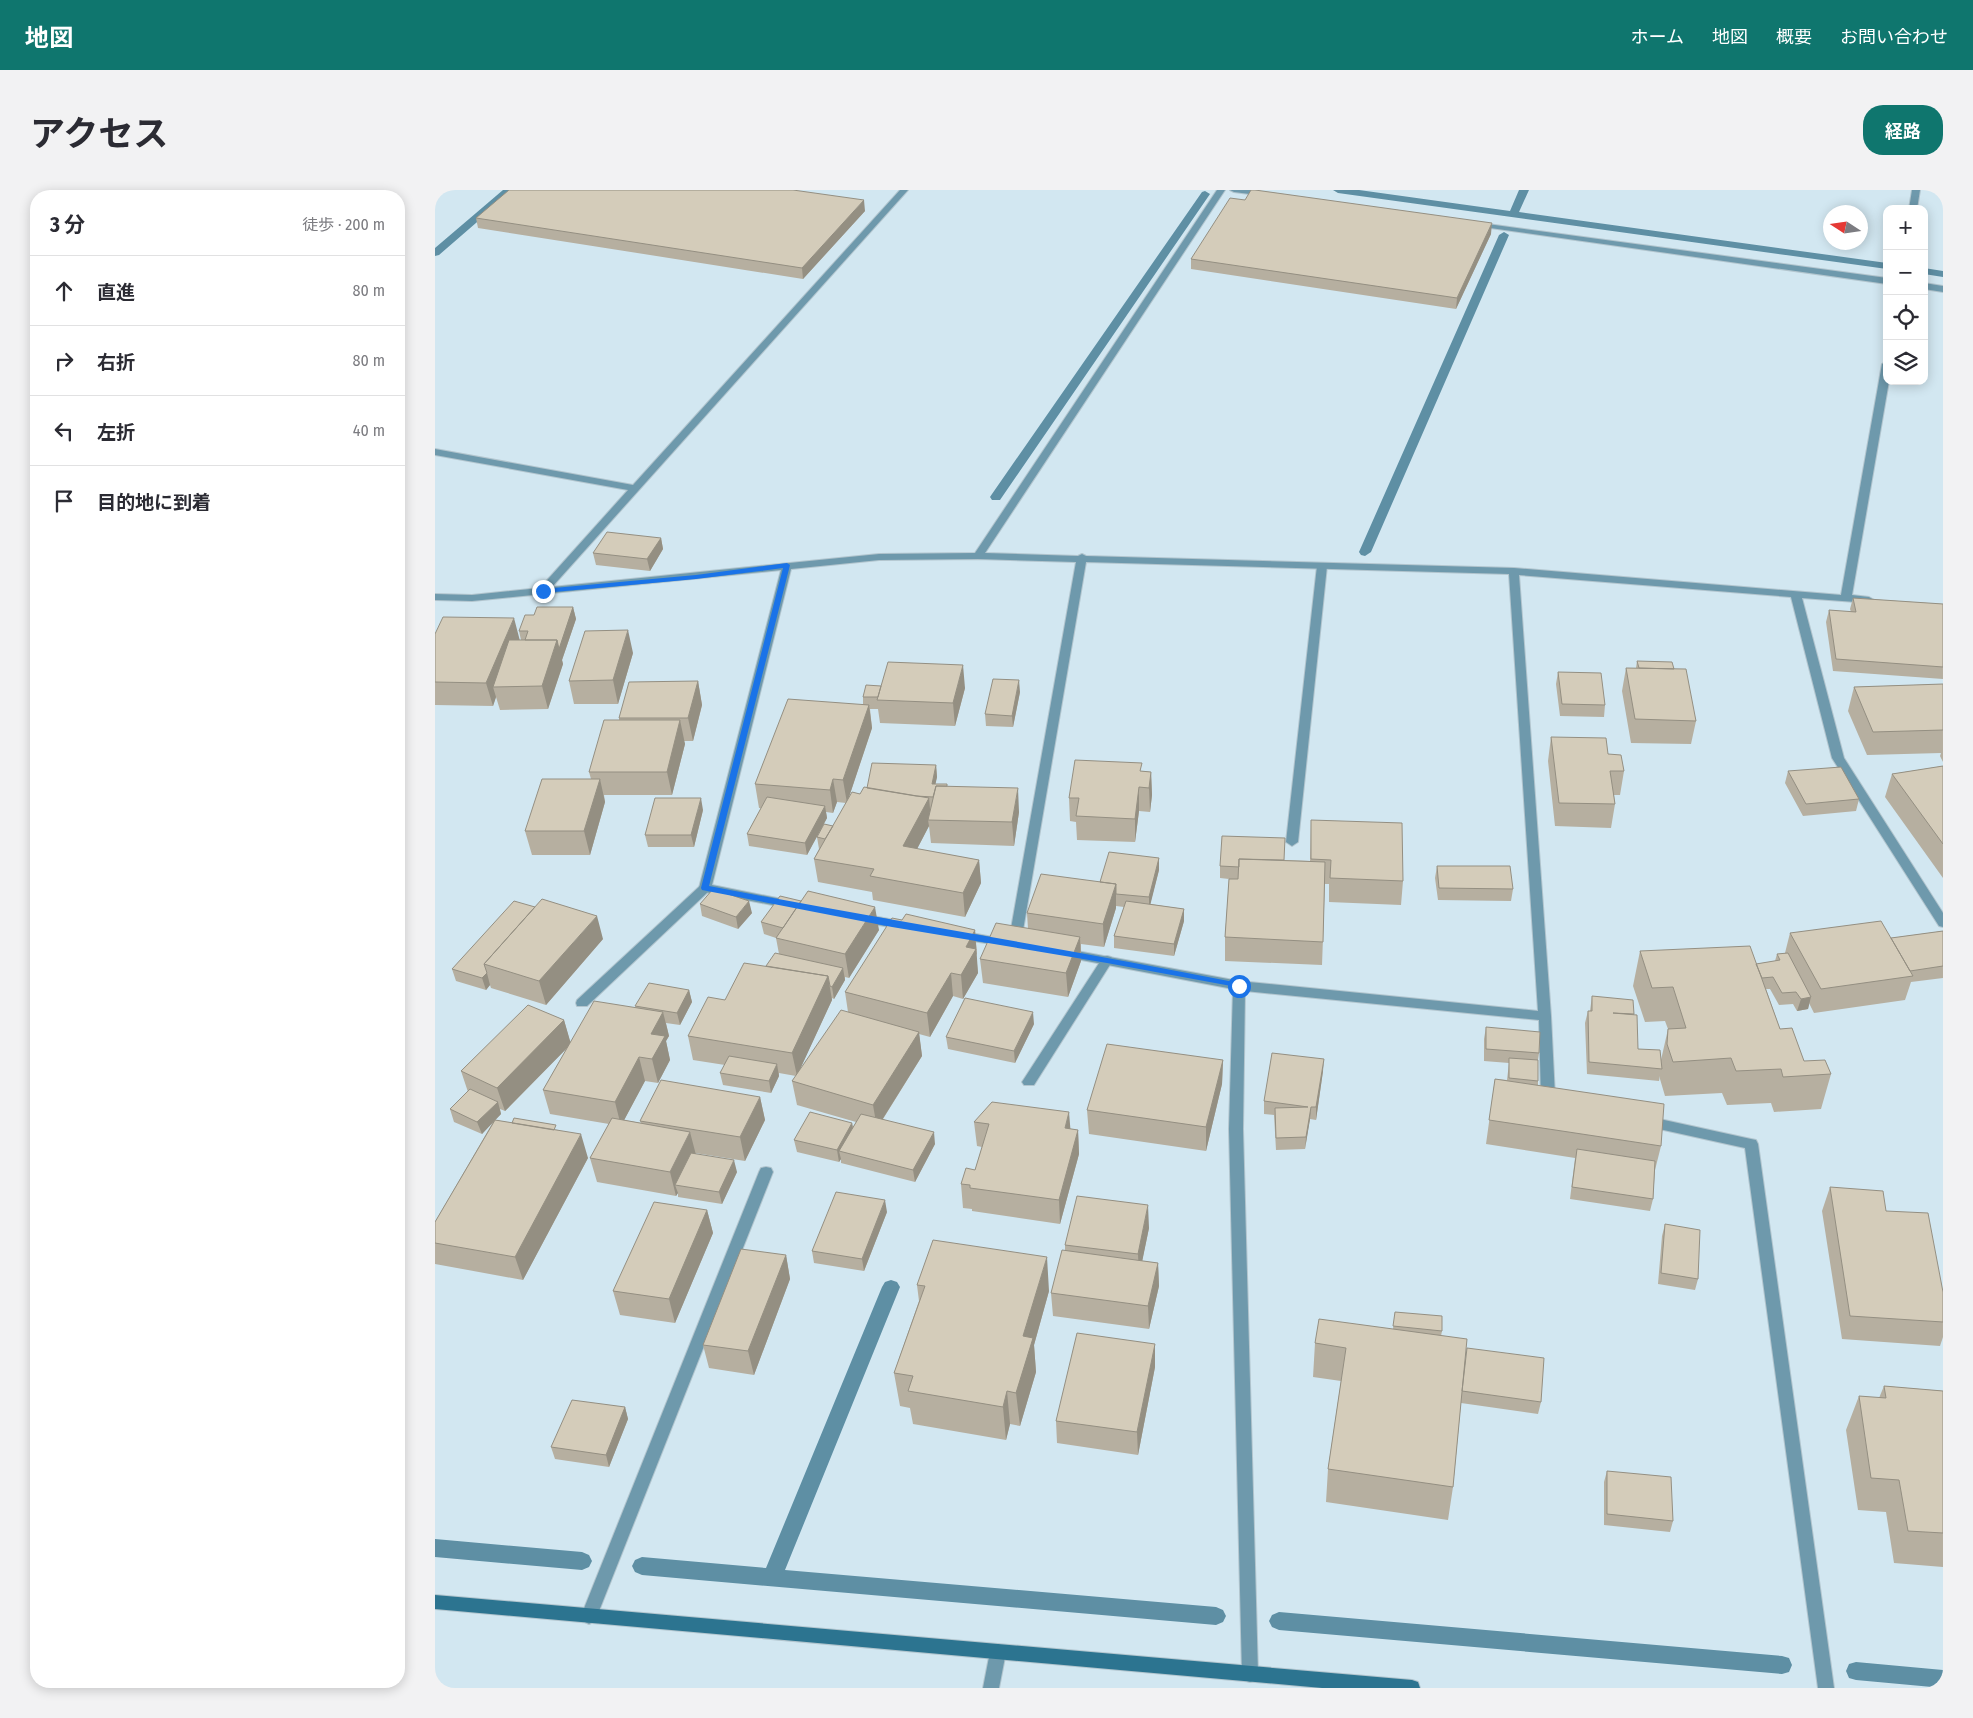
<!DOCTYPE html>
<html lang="ja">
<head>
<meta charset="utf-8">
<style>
  :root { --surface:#fff; --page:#f2f2f3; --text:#2b2b33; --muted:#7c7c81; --line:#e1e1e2; --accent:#0f766e }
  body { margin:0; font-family:"Fira Sans Condensed","Noto Sans JP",sans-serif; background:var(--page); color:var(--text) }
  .controls { position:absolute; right:15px; top:15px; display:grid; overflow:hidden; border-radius:10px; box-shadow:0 2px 12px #0003 }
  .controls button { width:45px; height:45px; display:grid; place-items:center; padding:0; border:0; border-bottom:1px solid var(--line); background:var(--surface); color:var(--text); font:25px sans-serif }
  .compass { position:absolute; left:1388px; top:15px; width:45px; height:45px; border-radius:50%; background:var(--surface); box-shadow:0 2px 12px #0003; rotate:282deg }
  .stop { position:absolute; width:15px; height:15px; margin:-11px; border:4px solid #1a73e8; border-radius:50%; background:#fff }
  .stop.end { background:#1a73e8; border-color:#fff; box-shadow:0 1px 5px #0008 }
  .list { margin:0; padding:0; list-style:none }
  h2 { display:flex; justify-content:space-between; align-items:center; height:65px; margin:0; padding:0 20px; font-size:21px }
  h2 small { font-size:16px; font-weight:400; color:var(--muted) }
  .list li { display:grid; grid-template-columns:32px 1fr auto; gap:15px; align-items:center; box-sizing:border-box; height:70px; padding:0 20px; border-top:1px solid var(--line) }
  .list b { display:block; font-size:19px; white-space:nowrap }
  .list em { font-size:16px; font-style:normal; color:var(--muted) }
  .icon { flex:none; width:28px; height:28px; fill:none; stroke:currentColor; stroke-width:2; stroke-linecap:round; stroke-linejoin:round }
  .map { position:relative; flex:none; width:1508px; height:1498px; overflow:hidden; border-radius:20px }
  header { display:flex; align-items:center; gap:30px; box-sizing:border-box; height:70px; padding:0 25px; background:var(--accent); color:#fff }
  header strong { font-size:24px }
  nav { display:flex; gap:28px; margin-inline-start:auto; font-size:18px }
  .intro { display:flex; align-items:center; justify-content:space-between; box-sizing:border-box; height:120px; padding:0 30px }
  h1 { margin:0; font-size:35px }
  .button { padding:12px 22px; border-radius:20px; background:var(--accent); color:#fff; font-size:18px; font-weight:700 }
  main { display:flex; gap:30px; padding:0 30px }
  aside { flex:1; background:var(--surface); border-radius:20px; box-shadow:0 2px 12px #0003 }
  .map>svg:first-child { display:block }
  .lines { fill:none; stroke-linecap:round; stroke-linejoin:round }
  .stream { fill:#5e8fa4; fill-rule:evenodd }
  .lane-casing { stroke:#b2c5ce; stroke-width:2 }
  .street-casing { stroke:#b2c5ce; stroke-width:2 }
  .secondary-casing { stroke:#b2c5ce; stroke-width:2 }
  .lane { fill:#6e99ac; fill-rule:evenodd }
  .street { fill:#6e99ac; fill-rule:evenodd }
  .secondary { fill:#2c7490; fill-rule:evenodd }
  .wall { fill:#b6afa0 }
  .shaded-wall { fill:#948f82 }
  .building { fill:#d4ccba; stroke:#948f82 }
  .route { fill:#1a73e8 }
</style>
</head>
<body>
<header>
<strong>地図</strong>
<nav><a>ホーム</a><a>地図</a><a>概要</a><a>お問い合わせ</a></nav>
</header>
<div class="intro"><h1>アクセス</h1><a class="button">経路</a></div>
<main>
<aside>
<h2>3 分<small>徒歩 · 200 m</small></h2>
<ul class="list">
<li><svg class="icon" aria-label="ahead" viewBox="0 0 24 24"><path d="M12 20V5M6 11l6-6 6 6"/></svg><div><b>直進</b></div><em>80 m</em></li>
<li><svg class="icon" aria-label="right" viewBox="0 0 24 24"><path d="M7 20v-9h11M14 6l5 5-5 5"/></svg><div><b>右折</b></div><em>80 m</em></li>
<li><svg class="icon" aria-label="left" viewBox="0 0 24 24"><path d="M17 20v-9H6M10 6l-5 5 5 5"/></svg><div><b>左折</b></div><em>40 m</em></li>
<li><svg class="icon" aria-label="arrive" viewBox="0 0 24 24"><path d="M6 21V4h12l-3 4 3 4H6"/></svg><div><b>目的地に到着</b></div></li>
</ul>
</aside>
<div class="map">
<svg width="1508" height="1498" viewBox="0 0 1508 1498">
  <rect width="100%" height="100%" fill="#d2e7f1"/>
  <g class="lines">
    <!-- stream -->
    <path class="stream" d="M68 0H79L4 65 0 66V58Z
      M898 0H924L1075 21 1084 0H1094L1084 22 1452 73V79L903 3Z
      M770 1 775 4 565 310H557L555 307 557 304 767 2Z
      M1069 42 1074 45 936 362 930 366 926 365 924 362 1064 45Z
      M1489 78 1508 81V87L1489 84Z
      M456 1090 462 1092 465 1097 350 1380 781 1417 788 1420 791 1426 788 1432 781 1435 207 1385 200 1382 197 1376 200 1370 207 1367 331 1378 447 1097 450 1092Z
      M0 1349 147 1362 154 1365 157 1371 154 1377 147 1380 0 1367Z
      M844 1422 1347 1466 1354 1468 1357 1475 1354 1482 1347 1484 844 1440 837 1437 834 1431 837 1425Z
      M1421 1472 1508 1480V1498L1421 1490 1414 1488 1411 1481 1414 1474Z"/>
    <!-- lane casing -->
    <g class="lane-casing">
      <path id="lane" d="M887 373 892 376 863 652 857 656 851 652 882 376Z
        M270 694 274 695 276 698 274 701 152 816H142L141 813 142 810 266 695Z
        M672 766 676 767 678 770 599 895H589L587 892 589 889 668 767Z
        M331 977 336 978 338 982 162 1426 160 1431 154 1434 148 1431 146 1426 324 982 326 978Z"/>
    </g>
    <!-- street casing -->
    <g class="street-casing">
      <path id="street" d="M465 0H473L117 397 444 364 540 363 782 0H790L550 363 643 366 647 364 651 366 1079 378 1406 405 1447 174 1452 171V191H1454L1417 405 1434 407 1439 410 1434 413 1367 408 1409 568 1508 723V737L1504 736 1397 568 1356 407 1084 385 1116 826 1120 906 1123 910 1121 914H1111L1106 909 1104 830 810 801 808 939 823 1484 821 1490 815 1492 809 1490 807 1484 794 939 798 799 631 767 625 763 631 759 804 791 1103 821 1074 384 651 372 586 752 580 756 574 753 569 756 525 749 519 745 525 741 574 750 641 372 543 369 444 370 356 379 277 695 362 712 364 715 362 718 358 719 270 702 264 698 346 380 37 411 0 410V404L37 405 105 398 193 300 0 265V259L198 295Z
        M795 0H818L834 4 830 6 799 2Z
        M1477 0H1485L1482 19H1474Z
        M1038 32 1452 88V94L1041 36H1038Z
        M1489 93 1508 96V102L1489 99Z
        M426 724 471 732 477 736 471 740 422 731 420 728Z
        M1211 926 1316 949 1321 950 1323 954 1399 1498H1383L1310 958 1206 935 1204 931 1206 927Z
        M563 1454 569 1457 571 1462 564 1498H548L555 1462 557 1457Z"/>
    </g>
    <!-- secondary casing -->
    <g class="secondary-casing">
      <path id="secondary" d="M0 1405 977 1490 983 1492 985 1498H887L0 1419Z"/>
    </g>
    <!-- lane -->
    <use href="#lane" class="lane"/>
    <!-- street -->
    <use href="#street" class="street"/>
    <!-- secondary -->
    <use href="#secondary" class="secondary"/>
  </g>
  <!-- wall -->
  <path class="wall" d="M430 21 368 89 43 38 41 28Z
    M1056 44 1021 119 756 79V69Z
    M226 348 228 359 215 381 161 375 158 363Z
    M1418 408 1508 414V489L1398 481 1391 432 1394 420 1416 422 1415 419Z
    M138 417 141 429 127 470 128 474 113 519 65 520 61 507 58 516 0 515V444L86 450 84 441 99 425Z
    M198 463 183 514H139L134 491Z
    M1202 471 1239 479 1261 531 1256 554 1196 553 1187 501 1191 478H1201Z
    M1123 482 1170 515 1169 527 1125 526 1121 494Z
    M263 491 267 515 258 551H249L250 554 237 605H169L170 612 155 665H97L90 641 156 589 154 582 184 530V528Z
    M1508 494V572L1505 566 1506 563 1432 565 1413 521 1419 497Z
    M530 498 520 536 445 533 443 519H435L437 538 413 610 425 604 432 598 501 575 502 587 500 594 512 596 584 622 579 656 496 653 494 636 482 659 544 670 546 693 530 727 438 710 437 702 383 692 379 669 384 659 382 647 398 636 411 613 402 612 398 623 391 622 392 628 372 665 314 656 312 644 326 618H324L320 594 428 514V507Z
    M585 502 578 537 551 536 550 524Z
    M1116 547 1173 564 1189 581 1185 605H1179L1180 614 1176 638 1120 636 1113 571Z
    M1508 576V688L1450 607 1457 584Z
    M707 581 716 582 717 605 715 622 704 621 700 652 642 650 641 632 635 631 634 608Z
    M1353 581 1424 609 1421 621 1368 626 1350 593Z
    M268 620 259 657H213L210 645Z
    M876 630 968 691 966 715 894 712V694H890L887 775 790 771V747L794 689 785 688V676L849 670 875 671Z
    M724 668V680L715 714 749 719V731L739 766 679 758V746L689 717 681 716V718L669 757 646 754V771L633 807 548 793 545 769 593 739 592 723Z
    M1002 676 1078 699 1076 711 1003 710 1000 688Z
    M265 714 317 723 303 739 267 726Z
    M467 730 540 740 542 764 541 765 543 783 528 809 518 806 495 847 484 844 487 866 448 929 500 954 480 992 406 973V969L404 972 362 962 359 950 417 933 418 937 421 932 362 915 357 891 361 886 344 883V886L336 903 288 895 285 883 290 875 258 870 253 846 290 810 331 776 344 764 341 748 329 744 326 732 444 740 414 788 410 787V790L399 809 397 808V810L363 883 413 822 410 802Z
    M1508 741V788L1476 792 1470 810 1379 823 1374 813 1373 819 1362 821 1358 814 1344 815 1335 799H1331L1345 839 1369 871 1396 884 1386 919 1339 922 1336 913 1292 915 1287 903 1230 906 1225 889V886L1224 891 1152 884 1150 833 1153 821H1155L1157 806 1199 824 1203 859 1226 870 1233 839 1230 831 1210 832 1198 796 1205 761 1321 774 1340 771 1342 764 1350 763 1355 743 1456 748Z
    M168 749 111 815 56 798 55 795 51 800 21 791 17 779Z
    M254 800 257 812 245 835 231 833 234 846 231 851 235 870 223 893 210 891 189 930 206 933 205 931 325 907 330 930 310 971 260 963 261 964 302 982 287 1014 243 1007V1003L241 1006 162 992 155 968 174 934 115 924 108 900 132 858 70 921 65 919 66 924 60 930 123 940 153 968 88 1090 0 1074V1032L58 932 47 944 19 932 15 919 33 902 26 881 129 830 135 852 201 817 200 816Z
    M599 834 580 873 513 859 511 847Z
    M1051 837 1104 863 1103 870V895L1226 956 1220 980 1218 1009 1215 1021 1135 1009 1140 968 1051 954 1060 889 1072 890 1074 873 1049 871V849Z
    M788 870 787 894 771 961 654 944 652 920Z
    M888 881 881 930 875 929 870 959 841 960 839 925 829 924V911Z
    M539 932 635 939 643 940 644 964 625 1034 537 1021V1019L528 1018 526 994 540 980 547 957 542 956Z
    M1395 997 1451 1021 1508 1102V1147L1505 1156 1407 1149 1387 1021Z
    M272 1020 278 1043 240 1133 185 1125 178 1101Z
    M452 1022 429 1081 379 1073 377 1061Z
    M1230 1034 1263 1089 1260 1100 1223 1094 1227 1046Z
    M714 1038 707 1071 723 1073 724 1096 714 1139 618 1126 616 1103 630 1061V1055Z
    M351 1065 355 1089 319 1185 274 1178 268 1155Z
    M482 1095 614 1101 599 1155 601 1182 585 1236 575 1234 571 1250 478 1234 475 1218 465 1216 459 1183 484 1111Z
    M960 1122 1007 1141 1006 1146 1030 1169 1106 1212 1103 1224 1026 1213 1018 1297 1013 1330 891 1312 893 1279 906 1191 878 1187 880 1153 958 1139Z
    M720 1154V1177L703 1265 622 1253 621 1231Z
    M1449 1196 1508 1201V1377L1459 1373 1451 1322 1423 1320 1411 1240 1424 1206 1444 1208Z
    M190 1217 193 1229 174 1277 120 1269 116 1257Z
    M1172 1281 1238 1331 1235 1342 1169 1335V1292Z"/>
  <!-- shaded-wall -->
  <path class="shaded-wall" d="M429 10 430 21 368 89 367 78Z
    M1057 33 1056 44 1021 119 1022 108Z
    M226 348 228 359 215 381 212 369Z
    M138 417 141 429 127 470 128 474 113 519 107 496 122 450Z
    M79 428 85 451 58 497 61 507 58 516 51 493Z
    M193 440 198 463 183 514 178 490Z
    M528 475 530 498 520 536 518 513Z
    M584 490 585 502 578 537 577 526Z
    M263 491 267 515 258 551 253 528Z
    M434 515 437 538 412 613 408 590Z
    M245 530 250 554 237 605 232 582Z
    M501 575 502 587 498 606 497 594Z
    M716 582 717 605 715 622 714 598Z
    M165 589 170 612 155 665 149 641Z
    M398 589 402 612 398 623 395 600Z
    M704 597V621L700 652V629Z
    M583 598 584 622 579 656 577 632Z
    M266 608 268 620 259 657 256 645Z
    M494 608 496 630H493L494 636 471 680 468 656Z
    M390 616 392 628 372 665 370 653Z
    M724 668V680L714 720V707Z
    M544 670 546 693 530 727 528 703Z
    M681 694V718L669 757 668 734Z
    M314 711 317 723 303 739 301 727Z
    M440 717 444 740 414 788 410 764Z
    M749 719V731L739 766V754Z
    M162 726 168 749 111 815 104 791Z
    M540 740 543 783 528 809 526 785 531 757Z
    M645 747 646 771 633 807 631 783Z
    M408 778 410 790 399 809 397 797Z
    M52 783 55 795 51 800 47 788Z
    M516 783 518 806 495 847 492 823Z
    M393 786 397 810 362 886 357 863Z
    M254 800 257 812 245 835 242 823Z
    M1376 807 1373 819 1362 821 1366 809Z
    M228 822 234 846 231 851 235 870 223 893 217 869 216 844Z
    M598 822 599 834 580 873 579 861Z
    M129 830 136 854 70 921 62 898Z
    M484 842 487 866 442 938 438 915Z
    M204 867 210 891 186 936 180 912Z
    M889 869 888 881 881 930V917Z
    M788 870 787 894 771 961V937Z
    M342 874 344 886 336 903 334 891Z
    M325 907 330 930 310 971 305 947Z
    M63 912 66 924 47 944 42 932Z
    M876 917 875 929 870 959 871 947Z
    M634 922 636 946 630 938Z
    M417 933 419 945 404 961 406 969 404 972 402 960Z
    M643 940 644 964 625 1034 624 1010Z
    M255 942 261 965 240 995 243 1003 241 1006 235 982Z
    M499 942 500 954 480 992 478 980Z
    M146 944 153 968 88 1090 80 1067Z
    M299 970 302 982 287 1014 284 1002Z
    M450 1010 452 1022 429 1081 427 1069Z
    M713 1015 714 1038 704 1087 703 1064Z
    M272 1020 278 1043 240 1133 234 1109Z
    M351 1065 355 1089 319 1185 313 1161Z
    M612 1067 614 1101 599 1155 601 1182 585 1236 581 1203 588 1146Z
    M723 1073 724 1096 714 1139 713 1116Z
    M720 1154V1177L703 1265 702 1242Z
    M572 1201 575 1234 571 1250 568 1217Z
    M190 1217 193 1229 174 1277 171 1265Z"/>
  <!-- building -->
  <path class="building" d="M74 0H358L429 10 367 78 41 28Z
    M816 0H820L1057 33 1022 108 756 69 795 8 810 10Z
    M172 342 226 348 212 369 158 363Z
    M1418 408 1508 414V477L1401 469 1394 420 1421 422Z
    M102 417H138L124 459 122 450H90L93 441H84L90 425H99Z
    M8 427 79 428 51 493 0 492V444Z
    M193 440 178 490 134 491 150 441Z
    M74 450H122L107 496 58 497Z
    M1202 471 1237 472 1239 479 1204 478Z
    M453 472 528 475 518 513 442 510Z
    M1191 478 1251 479 1261 531 1200 529Z
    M1123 482 1166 483 1170 515 1127 514Z
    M558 489 584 490 577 526 550 524Z
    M263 491 253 528H184L194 492Z
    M1508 494V540L1438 542 1419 497Z
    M431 495 446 496 443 507H428Z
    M353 509 434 515 408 590 398 589 395 600 320 594Z
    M169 530H245L232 582H154Z
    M1116 547 1171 548 1173 564 1186 565 1189 581H1175L1180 614 1124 613Z
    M640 570 707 573 705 581 716 582 714 598 704 597 700 629 641 626 644 608H634Z
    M437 573 501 575 497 594H512V596H501L498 607 481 606 432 598Z
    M1508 576V654L1457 584Z
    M1406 577 1424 609 1371 614 1353 581Z
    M107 589H165L149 641H90Z
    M501 596 583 598 577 632 493 630Z
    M429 597 494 608 468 656 544 670 528 703 435 686 439 679 379 669 417 602 425 604Z
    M332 607 390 616 370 653 312 644Z
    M220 608H266L256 645H210Z
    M876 630 967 633 968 691 895 688 896 670 876 669Z
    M389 634 398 636 390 649 382 647Z
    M787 646 850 648 849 670 804 669V677L785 676Z
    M674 662 724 668 714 707 681 704V694L665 692Z
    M804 669 890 672 888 752 790 747 794 689H803Z
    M1002 676H1075L1078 699 1004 698Z
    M606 684 681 694 668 734 592 723Z
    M278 699 314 711 301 727 265 714Z
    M373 701 440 717 410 764 341 748Z
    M345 706 366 711 348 738 326 732Z
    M107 709 162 726 104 791 49 774Z
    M79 711 100 717 49 774 52 783 47 788 17 779Z
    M691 711 749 719 739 754 679 746Z
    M471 724 540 740 531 757 541 759 526 785 516 783 492 823 410 802 457 728 467 730Z
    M1446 731 1478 786 1386 799 1355 743Z
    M561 733 645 747 631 783 545 769Z
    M1508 741V776L1475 781 1456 748Z
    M1315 756 1345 839 1357 838 1369 871 1390 870 1396 884 1348 887 1346 879 1301 881 1296 868 1238 872 1232 854 1233 839 1251 838 1238 797 1217 798 1205 761Z
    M340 763 408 778 397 797 395 796 393 786 331 776Z
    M1353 763 1376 807 1366 809 1361 802 1347 803 1338 787 1327 788 1321 774 1345 770 1342 764Z
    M309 773 393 786 357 863 253 846 273 807 290 810Z
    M214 793 254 800 242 823 200 816Z
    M1157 806 1198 810 1199 824 1178 823 1202 825 1203 859 1225 860 1227 879 1154 872 1153 821H1157Z
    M530 808 598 822 579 861 511 847Z
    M159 811 228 822 216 844 230 846 217 869 204 867 180 912 108 900Z
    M93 815 129 830 62 898 26 881Z
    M406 820 484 842 438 915 357 891Z
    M1051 837 1105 842 1104 863 1051 859Z
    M672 854 788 870 771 937 652 920Z
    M837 863 889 869 881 917H876L871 947 841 948 840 918 873 917 829 911Z
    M294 866 342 874 334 891 285 883Z
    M1074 868 1103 870V891L1074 888Z
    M1060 889 1229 914 1226 956 1054 930Z
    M226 890 325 907 305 947 205 931Z
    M35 899 63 912 42 932 15 919Z
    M557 912 634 922 630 938 643 940 624 1010 535 998V995L526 994 531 978 540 980 554 934 539 932Z
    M375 922 417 933 402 960 359 950Z
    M426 924 499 942 478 980 404 961Z
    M79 928 121 935 119 940 77 933Z
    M177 928 255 942 235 982 155 968Z
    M60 930 146 944 80 1067 0 1053V1032Z
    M1142 959 1220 971 1218 1009 1137 997Z
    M256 963 299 970 284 1002 240 995Z
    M1395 997 1448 1001 1451 1021 1493 1023 1508 1102V1132L1415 1126Z
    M401 1002 450 1010 427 1069 377 1061Z
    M642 1006 713 1015 703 1064 630 1055Z
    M219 1012 272 1020 234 1109 178 1101Z
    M1230 1034 1265 1040 1263 1089 1226 1083Z
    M498 1050 612 1067 588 1146 598 1148 581 1203 572 1201 568 1217 473 1201 478 1186 459 1183 490 1096 482 1095Z
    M306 1059 351 1065 313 1161 268 1155Z
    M627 1060 723 1073 713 1116 616 1103Z
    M960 1122 1007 1126V1141L958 1136Z
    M884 1129 1032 1149 1018 1297 893 1279 911 1158 880 1153Z
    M642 1143 720 1154 702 1242 621 1231Z
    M1032 1158 1109 1168 1106 1212 1027 1201Z
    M1449 1196 1508 1201V1343L1473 1341 1464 1290 1436 1288 1424 1206 1451 1208Z
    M137 1210 190 1217 171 1265 116 1257Z
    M1172 1281 1236 1287 1238 1331 1172 1324Z"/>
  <!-- route -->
  <path class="route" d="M352 373 355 375 274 696C451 730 628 758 804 793L809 796 807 798 672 773 457 737 267 700 266 698 348 378 261 389 108 403 105 401 108 399 261 385Z"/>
</svg>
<div class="controls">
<button>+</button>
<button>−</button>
<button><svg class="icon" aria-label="locate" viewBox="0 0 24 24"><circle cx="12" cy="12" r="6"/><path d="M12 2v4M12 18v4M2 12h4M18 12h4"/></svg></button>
<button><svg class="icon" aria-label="layers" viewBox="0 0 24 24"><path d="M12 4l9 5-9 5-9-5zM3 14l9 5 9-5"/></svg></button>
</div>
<svg class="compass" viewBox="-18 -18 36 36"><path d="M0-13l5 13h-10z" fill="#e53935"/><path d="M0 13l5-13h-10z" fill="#7c7c81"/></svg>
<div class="stop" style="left:804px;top:796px"></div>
<div class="stop end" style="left:108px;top:401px"></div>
</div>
</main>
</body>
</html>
